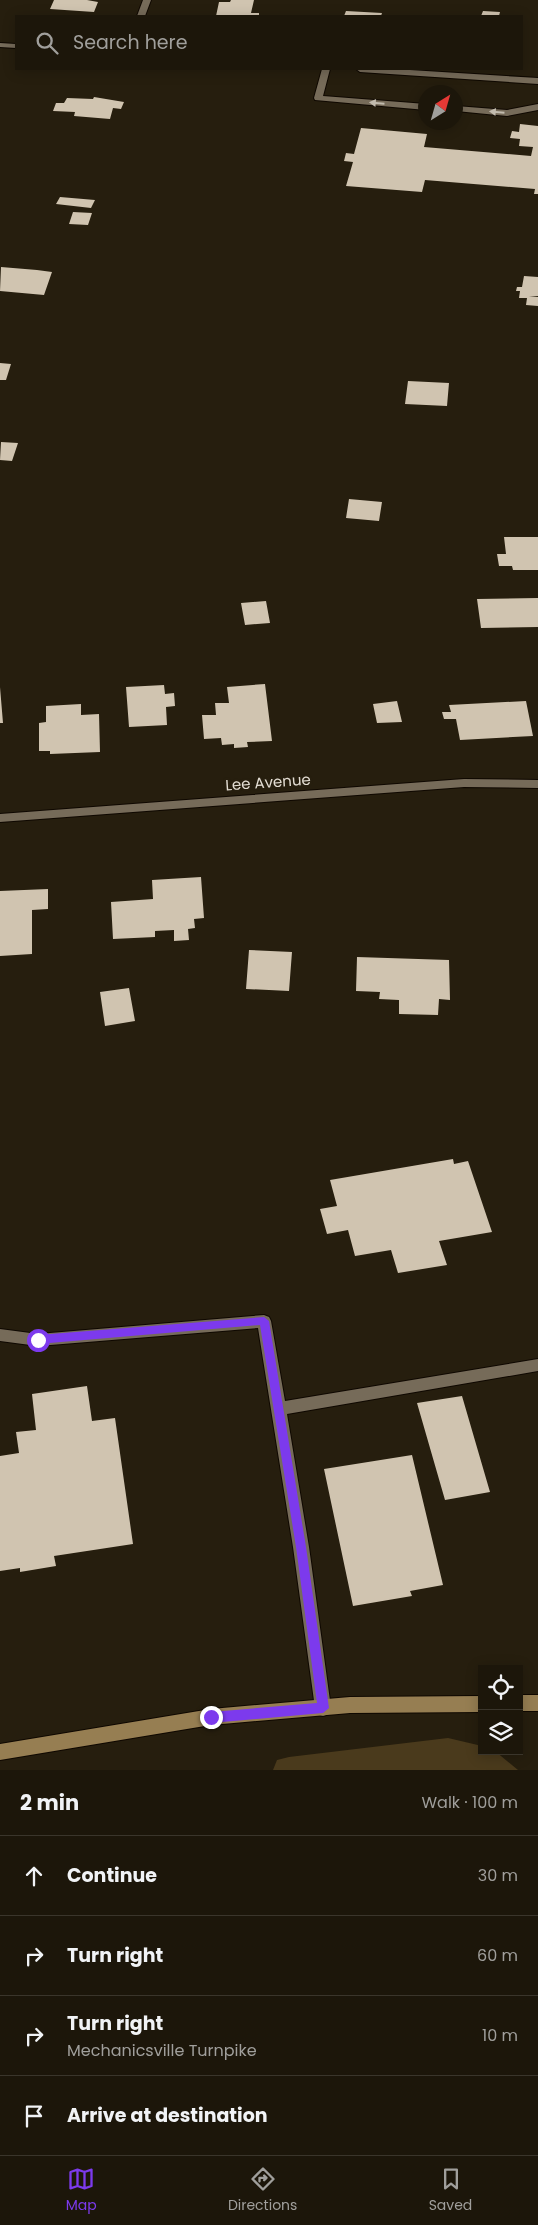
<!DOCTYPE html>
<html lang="en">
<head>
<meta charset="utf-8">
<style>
  :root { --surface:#1c160a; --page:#251f13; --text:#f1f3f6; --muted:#a09f9c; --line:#3a352b; --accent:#7c3aed }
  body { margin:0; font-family:Poppins,sans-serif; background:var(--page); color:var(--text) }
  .controls { position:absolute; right:15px; bottom:15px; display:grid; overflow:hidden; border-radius:0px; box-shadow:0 2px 12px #0003 }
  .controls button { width:45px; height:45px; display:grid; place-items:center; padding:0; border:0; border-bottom:1px solid var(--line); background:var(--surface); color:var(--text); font:25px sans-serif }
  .compass { position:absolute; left:418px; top:85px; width:45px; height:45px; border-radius:50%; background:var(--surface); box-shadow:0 2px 12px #0003; rotate:37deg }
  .stop { position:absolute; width:15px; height:15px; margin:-11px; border:4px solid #7c3aed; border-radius:50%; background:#fff }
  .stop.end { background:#7c3aed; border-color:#fff; box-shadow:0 1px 5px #0008 }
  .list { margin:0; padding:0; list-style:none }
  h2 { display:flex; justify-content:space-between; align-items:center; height:65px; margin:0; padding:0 20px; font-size:21px }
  h2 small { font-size:16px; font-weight:400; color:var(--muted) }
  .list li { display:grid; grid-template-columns:32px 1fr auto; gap:15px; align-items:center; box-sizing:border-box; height:80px; padding:0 20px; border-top:1px solid var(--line) }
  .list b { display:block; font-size:19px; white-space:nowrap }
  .list p { margin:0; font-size:16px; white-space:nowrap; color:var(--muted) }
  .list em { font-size:16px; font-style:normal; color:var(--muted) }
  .icon { flex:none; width:28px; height:28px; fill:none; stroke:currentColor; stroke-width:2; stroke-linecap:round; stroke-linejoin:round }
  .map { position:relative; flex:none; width:538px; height:1770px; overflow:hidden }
  .search { position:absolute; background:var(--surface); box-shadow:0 2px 12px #0003; left:15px; right:15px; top:15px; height:55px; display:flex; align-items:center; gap:12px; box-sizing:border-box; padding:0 18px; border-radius:0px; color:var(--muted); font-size:19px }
  .sheet { height:385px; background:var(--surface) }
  nav { display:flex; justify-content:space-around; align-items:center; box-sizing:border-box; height:70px; border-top:1px solid var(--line); background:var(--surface); font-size:14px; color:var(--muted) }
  nav a { display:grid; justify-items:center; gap:2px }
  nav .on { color:var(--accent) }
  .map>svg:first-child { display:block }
  .green { fill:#4a3a1c }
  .building { fill:#d0c4b0 }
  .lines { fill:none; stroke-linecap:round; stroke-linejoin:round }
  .service-casing { stroke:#0f0800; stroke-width:2 }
  .minor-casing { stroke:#0f0800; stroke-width:2 }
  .tertiary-casing { stroke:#0f0800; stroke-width:2 }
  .secondary-casing { stroke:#0f0800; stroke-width:2 }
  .service { fill:#766b59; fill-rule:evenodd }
  .minor { fill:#766b59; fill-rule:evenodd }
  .tertiary { fill:#766b59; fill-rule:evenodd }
  .secondary { fill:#967e52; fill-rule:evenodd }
  .oneway { fill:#c2bbae }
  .route { fill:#7c3aed }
  .labels { text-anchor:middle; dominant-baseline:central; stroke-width:5; stroke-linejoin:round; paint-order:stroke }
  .street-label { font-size:15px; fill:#e3ddd3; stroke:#261e0e }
</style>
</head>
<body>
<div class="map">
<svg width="538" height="1770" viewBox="0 0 538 1770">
  <rect width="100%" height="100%" fill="#261e0e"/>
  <!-- green -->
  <path class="green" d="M448 1738 482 1746V1751H495L518 1770H273L277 1760 289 1757Z"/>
  <!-- building -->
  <path class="building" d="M54 0H87L98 2 94 12 50 9Z
    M231 0H254L251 13H259V16H216L219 2H230Z
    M346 11 382 13 381 16H344Z
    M483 11 500 12 499 16H481Z
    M94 97 124 102 121 109 113 108 110 119 74 116 75 112 53 111 56 103H64L67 98 93 99Z
    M520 124 538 126V194H534L535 189 425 180 422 192 346 186 353 162 344 161 346 153 354 154 361 128 427 134 424 147 531 156 533 147 519 146 520 139 510 138 512 131 519 132Z
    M60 197 95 200 91 208 56 204Z
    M73 212 92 213 88 225 69 224Z
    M1 267 37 270 52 272 44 295 0 291Z
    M524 276 538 277V296H529L538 297V306L526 305 527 298H519L520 291H516L517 287H522Z
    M0 363 11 364 6 380H0Z
    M408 381 449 383 447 406 405 404Z
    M1 442 18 443 12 461 0 460Z
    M349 499 382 502 379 521 346 518Z
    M504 537H538V570H513L512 566H499L497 554H506Z
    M538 598V627L481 628 477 599Z
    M266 601 270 623 245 625 241 603Z
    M265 684 272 741 247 742 248 747 234 748V744L222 745 221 738 204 739 202 715H216L215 703H229L227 687Z
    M164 685 165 694 174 693 175 706 166 707 167 725 129 727 126 687Z
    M0 687 3 723H0Z
    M397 701 402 722 377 723 373 704Z
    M526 701 533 736 460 740 456 719H444L442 712H451L449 705Z
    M81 704V715L99 714 100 752 50 754V751H39V723L46 722V706Z
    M201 877 204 918 194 919 195 928 188 929 189 940 174 941V930L155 931V937L113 939 111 902 153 899 152 880Z
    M48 889V909L32 910V954L0 956V891Z
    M249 950 292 952 289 991 246 989Z
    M357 957 449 960 450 1000 439 999 438 1015 399 1014V1000L379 999 380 992 356 991Z
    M129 988 135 1021 105 1026 100 992Z
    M453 1159 454 1164 468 1161 492 1232 439 1241 447 1265 398 1273 391 1250 355 1256 348 1230 327 1234 320 1209 337 1206 330 1180Z
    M87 1386 92 1421 115 1418 133 1544 54 1556 56 1566 20 1572V1568L0 1571V1456L19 1453 16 1432 36 1430 32 1394Z
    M462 1396 490 1492 445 1500 417 1403Z
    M412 1455 443 1585 410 1591 412 1596 353 1606 324 1469Z"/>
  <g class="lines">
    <!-- service casing -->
    <g class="service-casing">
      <path id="service" d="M322 69H330L323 96 426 104V110L315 100 314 98Z
        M538 104V110L507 116 456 111V106L507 110Z
        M264 1315 269 1317 271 1321 285 1401 538 1359V1371L287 1414 309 1547 331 1708 329 1714 323 1716 317 1714 315 1708 293 1547 258 1328 38 1346 0 1341V1329L38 1334Z"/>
    </g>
    <!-- minor casing -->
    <g class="minor-casing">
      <path id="minor" d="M143 0H151L145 16H137Z
        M464 779 538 780V788L464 787 0 822V814Z"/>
    </g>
    <!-- tertiary casing -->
    <g class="tertiary-casing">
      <path id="tertiary" d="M0 43 16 44V48L0 47Z
        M356 69H394L538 78V84L360 72Z"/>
    </g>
    <!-- secondary casing -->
    <g class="secondary-casing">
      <path id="secondary" d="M519 1695H538V1711H519Z
        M482 1696V1712L350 1713 211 1725 0 1760V1744L211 1709 350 1697Z"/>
    </g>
    <!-- service -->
    <use href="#service" class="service"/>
    <!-- minor -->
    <use href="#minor" class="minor"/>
    <!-- tertiary -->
    <use href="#tertiary" class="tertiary"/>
    <!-- secondary -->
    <use href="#secondary" class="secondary"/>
  </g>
  <!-- one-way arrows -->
  <defs><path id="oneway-solid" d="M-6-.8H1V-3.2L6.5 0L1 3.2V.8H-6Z" transform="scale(1.25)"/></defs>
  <g class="oneway">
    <use href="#oneway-solid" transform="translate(377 103) rotate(-175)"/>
    <use href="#oneway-solid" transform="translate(497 112) rotate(-175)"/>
  </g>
  <!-- route -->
  <path class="route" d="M264 1317 269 1321 306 1547 329 1708 323 1713 211 1723 206 1717 211 1712 317 1703 296 1547 260 1325 38 1344 34 1340 38 1335Z"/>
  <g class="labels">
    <!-- street labels -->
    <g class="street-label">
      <text transform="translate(268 782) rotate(-4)">Lee Avenue</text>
    </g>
  </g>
</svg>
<div class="controls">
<button><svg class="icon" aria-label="locate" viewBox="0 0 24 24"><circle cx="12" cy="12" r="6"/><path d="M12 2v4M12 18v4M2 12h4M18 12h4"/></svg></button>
<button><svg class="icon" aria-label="layers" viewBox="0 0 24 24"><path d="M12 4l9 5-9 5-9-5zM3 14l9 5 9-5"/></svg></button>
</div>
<svg class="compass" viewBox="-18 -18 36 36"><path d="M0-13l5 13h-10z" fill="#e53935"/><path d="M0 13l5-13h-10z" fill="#a09f9c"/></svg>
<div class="stop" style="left:38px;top:1340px"></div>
<div class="stop end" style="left:211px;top:1717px"></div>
<div class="search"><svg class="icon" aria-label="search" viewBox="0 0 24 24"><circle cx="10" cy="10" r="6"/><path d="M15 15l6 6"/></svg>Search here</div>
</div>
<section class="sheet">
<h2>2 min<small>Walk · 100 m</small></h2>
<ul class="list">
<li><svg class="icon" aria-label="ahead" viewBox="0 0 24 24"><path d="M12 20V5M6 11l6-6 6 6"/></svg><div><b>Continue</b></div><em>30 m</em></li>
<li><svg class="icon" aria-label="right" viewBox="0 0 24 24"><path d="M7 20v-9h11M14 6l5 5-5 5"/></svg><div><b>Turn right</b></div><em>60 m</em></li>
<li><svg class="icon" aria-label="right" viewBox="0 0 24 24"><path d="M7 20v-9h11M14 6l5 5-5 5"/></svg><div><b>Turn right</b><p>Mechanicsville Turnpike</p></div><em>10 m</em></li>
<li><svg class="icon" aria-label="arrive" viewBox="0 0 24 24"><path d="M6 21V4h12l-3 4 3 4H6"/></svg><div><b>Arrive at destination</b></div></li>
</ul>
</section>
<nav>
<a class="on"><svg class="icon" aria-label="map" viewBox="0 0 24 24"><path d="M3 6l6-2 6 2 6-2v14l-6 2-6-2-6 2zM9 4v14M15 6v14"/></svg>Map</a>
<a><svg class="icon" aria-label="directions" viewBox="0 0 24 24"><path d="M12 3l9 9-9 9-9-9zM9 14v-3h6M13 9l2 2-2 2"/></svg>Directions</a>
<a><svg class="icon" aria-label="saved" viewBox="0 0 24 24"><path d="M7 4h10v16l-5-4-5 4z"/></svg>Saved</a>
</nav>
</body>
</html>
